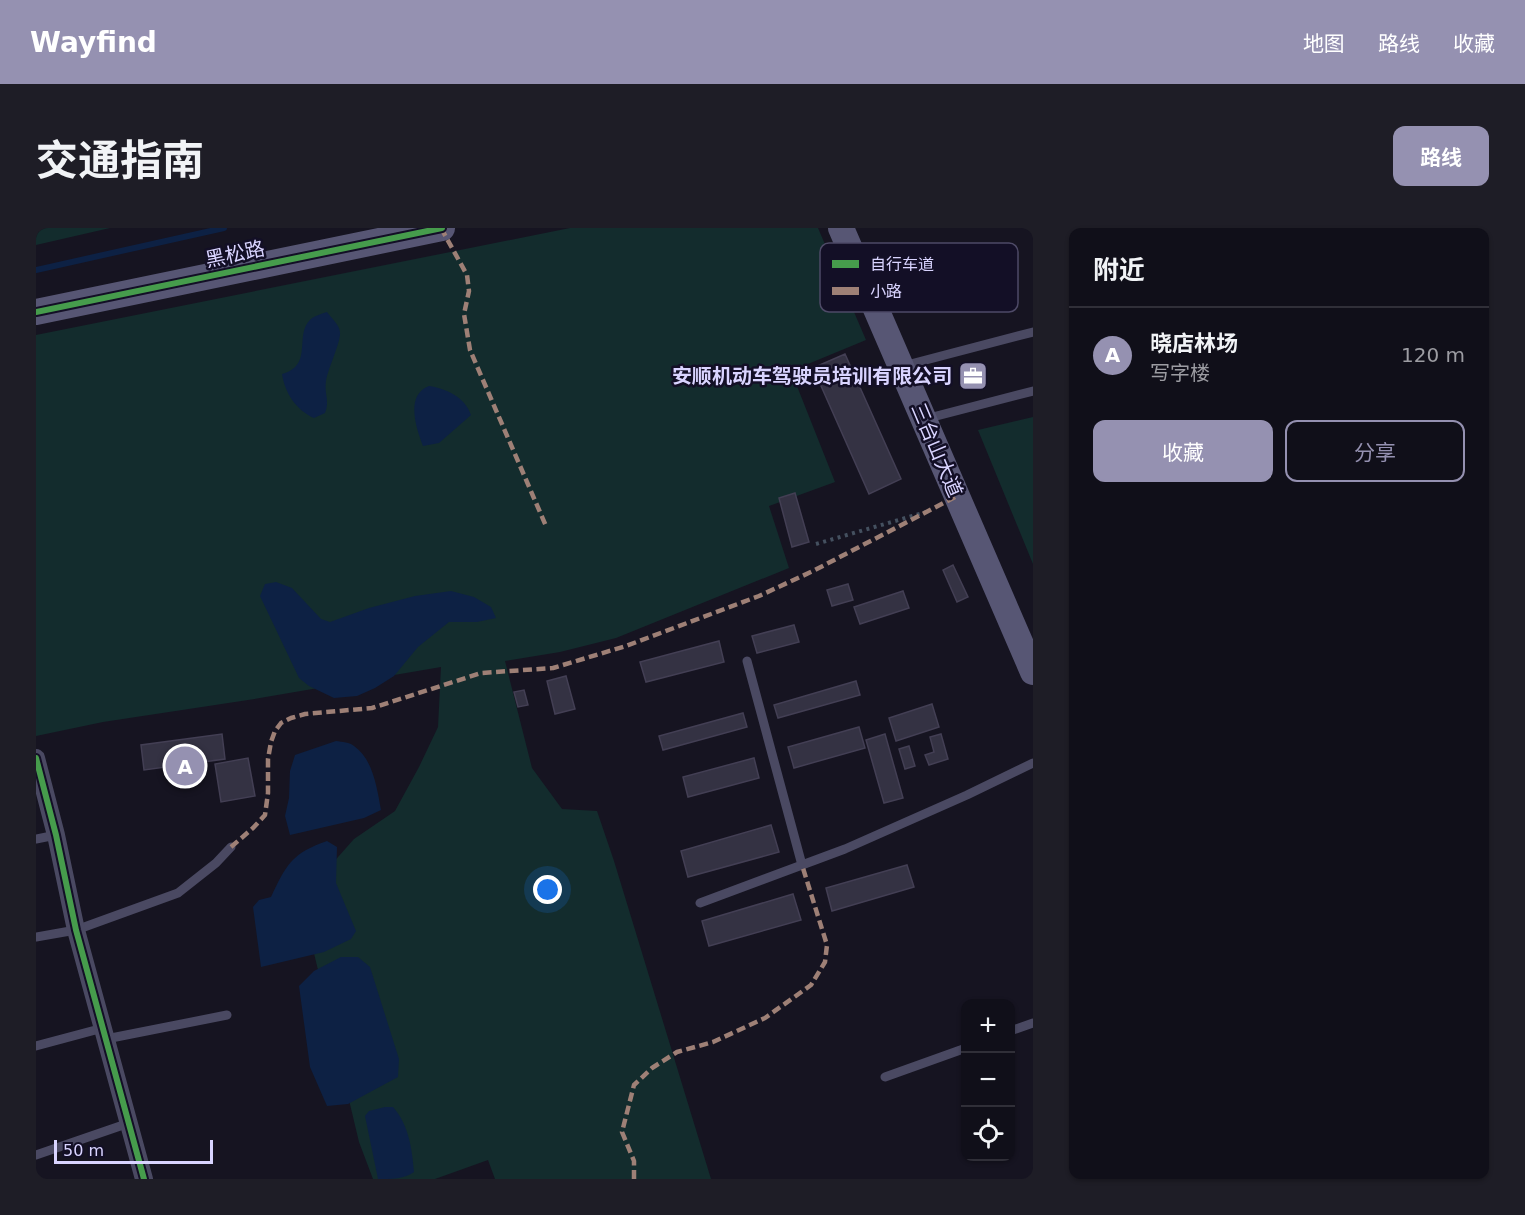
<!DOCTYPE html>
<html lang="zh">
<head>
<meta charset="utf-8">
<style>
  :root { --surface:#100f19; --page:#1e1d26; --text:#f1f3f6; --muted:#9c9ca2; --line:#302f38; --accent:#9591b1 }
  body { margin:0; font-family:"DejaVu Sans","Noto Sans SC",sans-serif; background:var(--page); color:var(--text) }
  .controls { position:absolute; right:18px; bottom:18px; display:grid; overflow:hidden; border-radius:12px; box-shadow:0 2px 4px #0004 }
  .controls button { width:54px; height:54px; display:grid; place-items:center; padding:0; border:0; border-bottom:2px solid var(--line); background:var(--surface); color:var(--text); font:30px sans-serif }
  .scale { position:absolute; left:18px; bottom:15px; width:159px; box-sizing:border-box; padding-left:6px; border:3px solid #d9d4ff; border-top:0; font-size:16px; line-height:21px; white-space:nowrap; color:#d9d4ff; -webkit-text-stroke:4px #130f26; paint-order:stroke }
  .you { position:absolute; left:512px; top:662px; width:21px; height:21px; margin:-15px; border:4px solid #fff; border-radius:50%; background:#1a73e8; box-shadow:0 0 0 9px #1a73e833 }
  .badge { display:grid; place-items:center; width:39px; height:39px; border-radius:50%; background:var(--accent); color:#fff; font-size:20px; font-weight:700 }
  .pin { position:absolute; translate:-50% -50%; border:3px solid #fff; box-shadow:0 2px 6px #0006 }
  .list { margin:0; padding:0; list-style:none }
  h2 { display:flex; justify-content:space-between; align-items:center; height:78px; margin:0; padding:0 24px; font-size:26px }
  h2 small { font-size:20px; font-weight:400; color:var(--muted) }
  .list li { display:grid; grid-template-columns:39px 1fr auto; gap:18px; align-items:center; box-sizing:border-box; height:96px; padding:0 24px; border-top:2px solid var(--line) }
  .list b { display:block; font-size:22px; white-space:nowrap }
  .list p { margin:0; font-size:20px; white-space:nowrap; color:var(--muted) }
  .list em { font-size:20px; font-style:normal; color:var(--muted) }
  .actions { display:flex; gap:12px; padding:18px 24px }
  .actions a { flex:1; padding:14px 0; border:2px solid var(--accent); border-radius:12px; text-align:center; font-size:21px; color:var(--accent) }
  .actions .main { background:var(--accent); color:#fff }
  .icon { flex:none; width:33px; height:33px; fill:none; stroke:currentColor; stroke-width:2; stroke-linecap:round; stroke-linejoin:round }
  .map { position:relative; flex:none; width:997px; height:951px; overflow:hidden; border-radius:12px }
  header { display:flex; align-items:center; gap:36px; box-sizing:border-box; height:84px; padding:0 30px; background:var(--accent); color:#fff }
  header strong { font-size:28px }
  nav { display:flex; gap:33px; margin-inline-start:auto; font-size:21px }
  .intro { display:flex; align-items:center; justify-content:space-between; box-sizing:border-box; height:144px; padding:0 36px }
  h1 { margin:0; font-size:42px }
  .button { padding:15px 27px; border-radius:12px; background:var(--accent); color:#fff; font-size:21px; font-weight:700 }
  main { display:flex; gap:36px; padding:0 36px }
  aside { flex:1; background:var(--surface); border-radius:12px; box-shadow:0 2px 4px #0004 }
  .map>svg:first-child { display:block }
  .green { fill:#132c2d }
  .water { fill:#0d2144 }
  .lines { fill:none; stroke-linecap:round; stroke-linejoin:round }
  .stream { stroke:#0d2144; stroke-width:6 }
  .building { fill:#343243; stroke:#433f54; stroke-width:1.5 }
  .path { stroke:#44505f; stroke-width:4; stroke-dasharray:3 4.5; stroke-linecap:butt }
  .lane { stroke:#4a4962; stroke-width:9 }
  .street { stroke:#4a4962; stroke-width:18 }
  .secondary { stroke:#575674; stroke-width:26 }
  .quiet { stroke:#9e8076; stroke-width:4.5; stroke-dasharray:9 4.5; stroke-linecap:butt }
  .cycleway-casing { stroke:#130f26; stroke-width:10 }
  .cycleway { stroke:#469c4c; stroke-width:6 }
  .labels { text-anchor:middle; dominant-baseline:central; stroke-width:5; stroke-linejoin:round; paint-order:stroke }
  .street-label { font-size:20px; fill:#d9d4ff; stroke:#130f26 }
  .poi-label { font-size:20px; font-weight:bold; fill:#d9d4ff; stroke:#130f26; text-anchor:end }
  .key { fill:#130f26; stroke:#4e4a67; stroke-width:1.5 }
  .key-label { font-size:16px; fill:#d9d4ff }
</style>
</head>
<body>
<header>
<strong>Wayfind</strong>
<nav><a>地图</a><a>路线</a><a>收藏</a></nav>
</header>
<div class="intro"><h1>交通指南</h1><a class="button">路线</a></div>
<main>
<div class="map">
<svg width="997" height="951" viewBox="0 0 997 951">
  <rect width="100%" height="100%" fill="#161421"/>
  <!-- green -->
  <path class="green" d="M0 0H74L0 17Z
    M534 0H782L830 112 755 143 799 254 733 278 753 340 580 410 524 424 469 433 496 540 526 581 561 583 578 633 675 951H459L452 932 399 951H337L323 914 272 700 287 646 318 611 359 583 383 539 402 499 405 439 212 472 67 494 0 508V107Z
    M997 189V336L942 202Z"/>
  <!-- water -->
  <path class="water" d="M291 84C295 90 303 96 304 104 305 114 292 140 290 153 288 167 294 172 289 185L278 190C260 182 249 165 246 146 277 138 259 109 273 93 277 88 285 86 291 84Z
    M393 158C411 161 429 169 435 187L403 215 387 218C380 200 369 167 393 158Z
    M240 354 256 360 285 391 294 394 333 380 379 368 415 363 438 369 455 379 460 390 441 394H413L382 419 358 448 339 460 321 468 298 470 273 458 263 450 224 368 229 356Z
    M300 513C306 514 314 514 318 518 337 531 341 560 345 582L328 590 254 607 249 588 253 570 254 543 259 527Z
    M291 613 301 619 300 655 320 703 315 711 288 724 225 739 217 679 223 672 235 669C250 637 256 625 291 613Z
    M305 729H322L334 739 363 831 362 849 312 876 291 878 274 839 263 758 278 743Z
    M349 879H357C373 897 376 921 378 944 369 951 355 951 342 951L329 888 333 883Z"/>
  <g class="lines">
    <!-- stream -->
    <path class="stream" d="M0 42 188 0"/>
  </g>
  <!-- building -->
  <path class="building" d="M809 126 865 251 833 266 777 140Z
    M759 265 773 314 756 319 743 270Z
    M917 337 932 369 921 374 907 342Z
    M812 356 817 372 796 378 791 362Z
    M867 363 873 380 824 396 818 379Z
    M758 397 763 414 721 425 716 408Z
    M683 413 688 434 610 454 604 434Z
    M530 448 539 481 519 486 511 453Z
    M820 453 824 467 742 490 738 477Z
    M488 462 492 477 482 479 478 464Z
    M896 476 903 499 860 513 853 490Z
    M707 485 711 499 627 522 623 508Z
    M823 499 829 520 758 540 752 519Z
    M186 506 189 531 108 542 105 517Z
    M849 506 867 570 848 575 830 512Z
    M905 506 912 531 893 537 889 527 898 524 894 509Z
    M873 518 879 538 869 541 863 521Z
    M212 530 219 568 185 574 179 536Z
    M718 530 723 550 652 569 647 549Z
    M735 597 743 624 652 649 645 623Z
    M871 637 878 659 796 683 790 660Z
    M757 666 765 692 673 718 666 693Z"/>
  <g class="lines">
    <!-- path -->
    <path class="path" d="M780 316 890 284"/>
    <!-- lane -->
    <path class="lane" d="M867 138 997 104
      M889 191 997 163
      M711 433 766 637
      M0 611 20 607
      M664 675 809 621 931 567 997 535
      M0 709 40 702 142 665 180 635 195 619
      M974 803 997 795
      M70 811 191 787
      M0 818 67 800
      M849 849 930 820
      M0 927 93 895"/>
    <!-- street -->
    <path class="street" d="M0 530 20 607 40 702 108 951"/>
    <!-- secondary -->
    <path class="secondary" d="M805 0 997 444
      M0 84 406 0"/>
    <!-- quiet -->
    <path class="quiet" d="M405 0 431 47 433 63 428 86 434 122 510 298
      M195 619 217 600 229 587 232 565V531L235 514 239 503 245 495 255 490 269 486 336 480 445 445 517 440 590 418 723 368 777 343 921 268
      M598 951V933L586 904 598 857 616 840 641 824 677 814 729 790 775 757 789 734 791 717 766 637"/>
    <!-- cycleway casing -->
    <g class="cycleway-casing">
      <path id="cycleway" d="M0 84 406 0
        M0 530 20 607 40 702 108 951"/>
    </g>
    <!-- cycleway -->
    <use href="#cycleway" class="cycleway"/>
  </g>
  <!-- icons -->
  <defs>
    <g id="office-square" transform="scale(1.5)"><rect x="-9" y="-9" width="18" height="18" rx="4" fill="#9591b1" stroke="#130f26"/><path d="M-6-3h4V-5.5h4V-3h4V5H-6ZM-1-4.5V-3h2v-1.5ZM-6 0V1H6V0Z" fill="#fff"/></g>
  </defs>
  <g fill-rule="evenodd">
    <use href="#office-square" x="937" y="148"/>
  </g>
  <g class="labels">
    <!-- street labels -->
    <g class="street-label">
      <text transform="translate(199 26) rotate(-12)">黑松路</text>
      <text transform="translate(901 222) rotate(67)">三台山大道</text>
    </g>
    <!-- poi labels -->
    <g class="poi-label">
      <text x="916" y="148">安顺机动车驾驶员培训有限公司</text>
    </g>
  </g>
  <!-- legend -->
  <rect x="784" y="15" width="198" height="69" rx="9" class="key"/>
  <rect x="796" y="32" width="27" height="8" fill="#469c4c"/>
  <rect x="796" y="59" width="27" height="8" fill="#9e8076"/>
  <g class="key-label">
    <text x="834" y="42">自行车道</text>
    <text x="834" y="69">小路</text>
  </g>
</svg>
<div class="controls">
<button>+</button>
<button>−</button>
<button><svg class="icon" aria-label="locate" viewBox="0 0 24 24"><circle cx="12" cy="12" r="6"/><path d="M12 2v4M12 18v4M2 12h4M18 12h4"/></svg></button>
</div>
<div class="scale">50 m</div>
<div class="you"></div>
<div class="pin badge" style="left:149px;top:538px">A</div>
</div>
<aside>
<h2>附近<small></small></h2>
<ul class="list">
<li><span class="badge">A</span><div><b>晓店林场</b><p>写字楼</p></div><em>120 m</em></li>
</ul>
<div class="actions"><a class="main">收藏</a><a>分享</a></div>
</aside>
</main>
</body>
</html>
